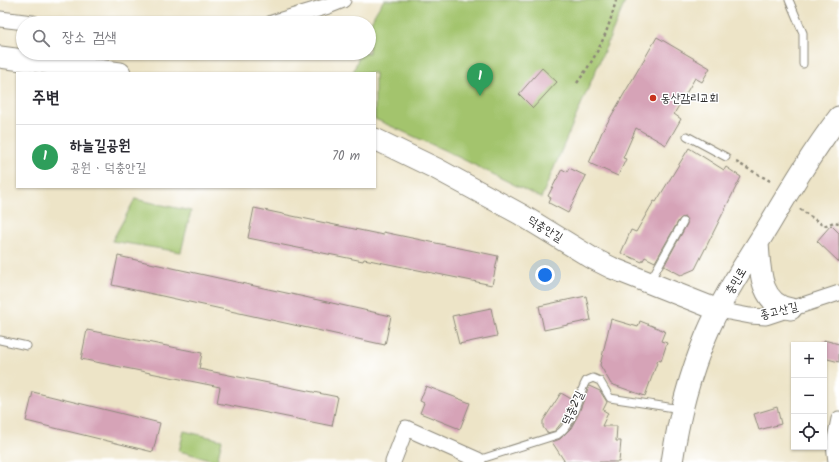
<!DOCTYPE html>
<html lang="ko">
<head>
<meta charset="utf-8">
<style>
  :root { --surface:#fff; --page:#f7f7f7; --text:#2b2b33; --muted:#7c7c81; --line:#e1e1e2; --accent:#b45309 }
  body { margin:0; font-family:Kalam,"Poor Story",sans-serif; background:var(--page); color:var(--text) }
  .controls { position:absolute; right:12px; bottom:12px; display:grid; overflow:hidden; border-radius:0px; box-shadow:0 1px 3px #0004 }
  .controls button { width:36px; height:36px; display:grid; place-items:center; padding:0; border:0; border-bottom:1px solid var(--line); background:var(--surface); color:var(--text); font:20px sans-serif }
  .you { position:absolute; left:545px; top:275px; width:14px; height:14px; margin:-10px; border:3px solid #fff; border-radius:50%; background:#1a73e8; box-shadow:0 0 0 6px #1a73e833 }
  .badge { display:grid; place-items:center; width:26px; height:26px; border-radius:50%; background:var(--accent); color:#fff; font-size:13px; font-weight:700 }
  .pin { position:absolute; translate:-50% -33px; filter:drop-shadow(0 1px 2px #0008) }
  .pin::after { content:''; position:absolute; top:21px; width:14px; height:12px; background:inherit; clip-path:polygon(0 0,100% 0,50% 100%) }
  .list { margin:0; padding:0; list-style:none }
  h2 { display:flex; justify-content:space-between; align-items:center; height:52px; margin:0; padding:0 16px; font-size:17px }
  h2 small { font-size:13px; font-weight:400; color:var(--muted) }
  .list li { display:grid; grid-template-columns:26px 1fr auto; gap:12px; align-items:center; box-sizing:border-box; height:64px; padding:0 16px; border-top:1px solid var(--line) }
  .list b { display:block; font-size:15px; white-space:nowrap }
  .list p { margin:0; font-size:13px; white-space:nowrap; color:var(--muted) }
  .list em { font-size:13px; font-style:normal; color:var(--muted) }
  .icon { flex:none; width:22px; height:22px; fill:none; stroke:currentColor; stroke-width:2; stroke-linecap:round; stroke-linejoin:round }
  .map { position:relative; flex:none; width:839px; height:462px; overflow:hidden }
  .search { position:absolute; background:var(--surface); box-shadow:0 1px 3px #0004; left:16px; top:16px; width:360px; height:44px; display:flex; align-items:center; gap:10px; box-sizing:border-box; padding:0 14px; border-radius:22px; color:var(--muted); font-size:15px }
  .panel { position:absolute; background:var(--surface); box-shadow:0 1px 3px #0004; left:16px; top:72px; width:360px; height:116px; border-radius:0px }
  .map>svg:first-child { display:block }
  .green { fill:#a3c46d; stroke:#67784c }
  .building { fill:#d6a3b7 }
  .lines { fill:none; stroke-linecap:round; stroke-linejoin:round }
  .lane-casing { stroke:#8c8879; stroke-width:9 }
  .street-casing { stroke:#8c8879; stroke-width:17 }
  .secondary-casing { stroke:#8c8879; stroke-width:23 }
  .path { stroke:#8c8879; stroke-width:2.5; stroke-dasharray:3 3; stroke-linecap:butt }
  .lane { stroke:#fff; stroke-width:7 }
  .street { stroke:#fff; stroke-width:15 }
  .secondary { stroke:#fff; stroke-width:21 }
  .poi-dot { fill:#c8321e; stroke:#fff; stroke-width:1.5 }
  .labels { text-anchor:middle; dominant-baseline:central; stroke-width:3; stroke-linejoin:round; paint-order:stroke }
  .poi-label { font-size:12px; fill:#2b2b2b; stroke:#fff; text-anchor:start }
  .street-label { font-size:12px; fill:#2b2b2b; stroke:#fff }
</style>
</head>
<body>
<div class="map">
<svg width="839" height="462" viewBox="0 0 839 462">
  <rect width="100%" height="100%" fill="#fff"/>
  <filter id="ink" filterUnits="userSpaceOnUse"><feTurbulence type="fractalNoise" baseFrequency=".025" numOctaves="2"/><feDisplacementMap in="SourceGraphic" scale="8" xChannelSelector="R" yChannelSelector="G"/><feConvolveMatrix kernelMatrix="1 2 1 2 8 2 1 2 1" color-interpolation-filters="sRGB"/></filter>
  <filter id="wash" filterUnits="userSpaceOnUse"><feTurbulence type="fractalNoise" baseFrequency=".012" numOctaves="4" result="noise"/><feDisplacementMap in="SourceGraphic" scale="16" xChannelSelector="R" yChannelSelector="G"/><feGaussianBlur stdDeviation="0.9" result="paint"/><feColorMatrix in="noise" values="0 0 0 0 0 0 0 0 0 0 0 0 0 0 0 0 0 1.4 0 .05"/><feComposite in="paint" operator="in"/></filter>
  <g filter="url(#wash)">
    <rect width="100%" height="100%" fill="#ede4c7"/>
    <!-- green -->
    <path class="green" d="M384 0H626L541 198 444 150 375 119V73H353L360 53H369C369 25 368 23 384 0Z
      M135 199 191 211 181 252 112 241Z
      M184 431 222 440 217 461 179 451Z"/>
    <g id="blocks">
      <!-- building -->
      <path class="building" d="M657 37 710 68 702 82 695 78 674 114 681 119 666 145 636 128 623 158 626 159 618 176 589 163 602 132Z
        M542 68 557 82 533 108 519 94Z
        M689 148 724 170 726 167 741 177 695 269 681 275 664 266 687 224V220L685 217 681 218 679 220 655 262 645 257 642 262 621 253 631 230 636 232 654 201 656 202Z
        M569 168 586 176 568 213 549 203 551 198 548 196 562 169 567 172Z
        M254 208 383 235V232L498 256 492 285 364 259 363 261 248 238Z
        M831 225 839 233V262L817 241Z
        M118 256 391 316 385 345 112 285Z
        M586 296 591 320 544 330 539 306Z
        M491 308 497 336 459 344 452 316Z
        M611 319 638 327 640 321 665 331 661 341 667 343 661 361 658 360 645 396 611 384 600 365Z
        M87 330 202 353 199 369 338 397 332 426 217 403 220 387 81 359Z
        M824 340 839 344V362L824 358Z
        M426 386 470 403 460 429 420 413 424 403 420 401Z
        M589 386 600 391 607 402 603 410 608 413 602 426H617L616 441H621L619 462H565L552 442 560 439 571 428 578 415Z
        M33 392 160 423 153 452 26 421Z
        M561 393 573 400 562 422 555 431 547 433 543 427V421Z
        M777 407 781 424 759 430 754 414Z"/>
    </g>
  </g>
  <g filter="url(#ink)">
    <use href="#blocks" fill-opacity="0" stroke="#8c8879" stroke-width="1"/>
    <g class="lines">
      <!-- lane casing -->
      <g class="lane-casing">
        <path id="lane" d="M789 0 803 33V64
          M687 136 726 157
          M650 281 683 222
          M0 340 27 346
          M478 460 557 435C572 425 577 402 584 385L586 381 593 378 600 381 610 398 681 409"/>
      </g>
      <!-- street casing -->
      <g class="street-casing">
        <path id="street" d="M0 19 33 23
          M272 23 328 6 343 0
          M718 310 750 316 766 317 839 293
          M393 462 406 428 478 460
          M836 462 834 444 839 419"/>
      </g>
      <!-- secondary casing -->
      <g class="secondary-casing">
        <path id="secondary" d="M0 57 120 73
          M375 139 437 169 520 214 592 258 612 268 718 310
          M758 243C760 267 759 305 791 309
          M672 462C678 421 690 374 706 336 722 297 747 261 769 225 791 188 813 151 839 117"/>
      </g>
      <!-- path -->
      <path class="path" d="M577 83C597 56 608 33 616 0
        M736 162 772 182
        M800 209 824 226 834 222 839 223"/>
      <!-- lane -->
      <use href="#lane" class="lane"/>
      <!-- street -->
      <use href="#street" class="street"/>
      <!-- secondary -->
      <use href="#secondary" class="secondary"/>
    </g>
  </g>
  <!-- markers -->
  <circle class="poi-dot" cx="653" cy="98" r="4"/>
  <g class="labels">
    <!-- poi labels -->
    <g class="poi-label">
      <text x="661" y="98">동산감리교회</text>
    </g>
    <!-- street labels -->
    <g class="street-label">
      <text transform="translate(545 229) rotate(31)">덕충안길</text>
      <text transform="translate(736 281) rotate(-59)">충민로</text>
      <text transform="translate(779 311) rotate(-14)">종고산길</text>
      <text transform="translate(573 408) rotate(-65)">덕충2길</text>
    </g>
  </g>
</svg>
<div class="controls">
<button>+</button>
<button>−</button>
<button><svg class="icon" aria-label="locate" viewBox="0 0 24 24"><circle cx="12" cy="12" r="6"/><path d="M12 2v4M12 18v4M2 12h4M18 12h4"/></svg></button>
</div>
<div class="you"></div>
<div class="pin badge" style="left:480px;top:96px;background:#2e9e5b">1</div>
<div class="search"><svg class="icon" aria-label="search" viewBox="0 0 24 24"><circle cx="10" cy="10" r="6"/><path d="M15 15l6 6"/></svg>장소 검색</div>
<section class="panel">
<h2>주변<small></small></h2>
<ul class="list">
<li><span class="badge" style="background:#2e9e5b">1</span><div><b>하늘길공원</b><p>공원 · 덕충안길</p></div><em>70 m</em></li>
</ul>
</section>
</div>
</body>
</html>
